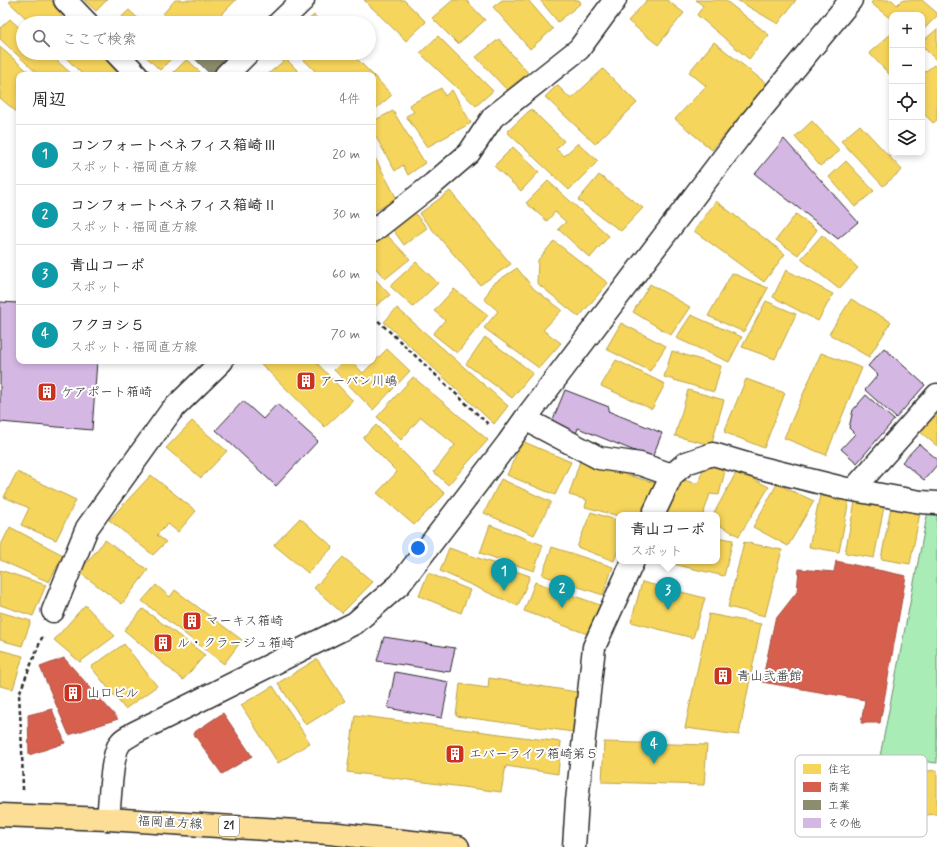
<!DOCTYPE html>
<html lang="ja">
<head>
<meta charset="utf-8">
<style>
  :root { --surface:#fff; --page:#f2f2f2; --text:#222; --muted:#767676; --line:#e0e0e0; --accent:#c8321e }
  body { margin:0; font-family:Mynerve,"Klee One",sans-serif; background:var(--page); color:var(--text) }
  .controls { position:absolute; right:12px; top:12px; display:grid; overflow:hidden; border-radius:8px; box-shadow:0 2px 6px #0003 }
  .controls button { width:36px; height:36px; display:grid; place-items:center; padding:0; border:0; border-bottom:1px solid var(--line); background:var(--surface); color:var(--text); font:20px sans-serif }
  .you { position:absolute; left:418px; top:548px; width:14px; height:14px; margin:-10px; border:3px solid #fff; border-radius:50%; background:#1a73e8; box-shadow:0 0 0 6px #1a73e833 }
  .badge { display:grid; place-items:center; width:26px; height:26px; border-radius:50%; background:var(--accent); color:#fff; font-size:13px; font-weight:700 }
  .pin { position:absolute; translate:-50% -33px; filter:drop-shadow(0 1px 2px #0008) }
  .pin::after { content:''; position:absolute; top:21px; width:14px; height:12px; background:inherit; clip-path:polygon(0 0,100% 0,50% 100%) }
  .popup { position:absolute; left:616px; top:512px; width:104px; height:52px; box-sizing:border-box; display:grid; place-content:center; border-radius:8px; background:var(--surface); filter:drop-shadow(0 1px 3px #0005); font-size:13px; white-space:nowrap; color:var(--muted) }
  .popup b { font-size:15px; color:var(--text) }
  .popup::after { content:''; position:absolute; left:50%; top:100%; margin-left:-8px; border:8px solid transparent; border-top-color:var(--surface) }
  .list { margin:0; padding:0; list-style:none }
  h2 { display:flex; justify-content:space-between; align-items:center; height:52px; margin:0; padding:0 16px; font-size:17px }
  h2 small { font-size:13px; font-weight:400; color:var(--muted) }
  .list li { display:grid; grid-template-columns:26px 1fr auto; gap:12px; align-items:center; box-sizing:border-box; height:60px; padding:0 16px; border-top:1px solid var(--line) }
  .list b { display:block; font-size:15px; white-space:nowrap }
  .list p { margin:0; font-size:13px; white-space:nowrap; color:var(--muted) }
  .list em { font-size:13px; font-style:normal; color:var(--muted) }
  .icon { flex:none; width:22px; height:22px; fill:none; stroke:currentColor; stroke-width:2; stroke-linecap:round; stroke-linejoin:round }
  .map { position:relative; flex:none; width:937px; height:847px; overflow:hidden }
  .search { position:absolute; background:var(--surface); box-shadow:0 2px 6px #0003; left:16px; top:16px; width:360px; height:44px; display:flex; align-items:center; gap:10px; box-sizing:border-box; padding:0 14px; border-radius:22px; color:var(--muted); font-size:15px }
  .panel { position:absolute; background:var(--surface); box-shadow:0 2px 6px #0003; left:16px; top:72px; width:360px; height:292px; border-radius:8px }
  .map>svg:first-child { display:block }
  .green { fill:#a9ecb6; stroke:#6a8c70 }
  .homes { fill:#f6d55c; stroke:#b9a24d }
  .shops { fill:#d6604d; stroke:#a35043 }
  .industry { fill:#8c8c6e; stroke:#6f6f5a }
  .building { fill:#d5b7e4; stroke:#2b2b2b }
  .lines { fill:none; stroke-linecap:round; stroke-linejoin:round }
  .minor-casing { stroke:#2b2b2b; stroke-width:25 }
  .primary-casing { stroke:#2b2b2b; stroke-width:25 }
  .path { stroke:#2b2b2b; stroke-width:2.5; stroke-dasharray:4 3; stroke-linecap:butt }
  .minor { stroke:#fff; stroke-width:22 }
  .primary { stroke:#fcde96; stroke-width:22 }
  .labels { text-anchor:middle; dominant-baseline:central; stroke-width:4; stroke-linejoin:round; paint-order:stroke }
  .shield { fill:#fff; stroke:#6b6b6b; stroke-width:1 }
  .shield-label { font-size:12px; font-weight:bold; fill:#2b2b2b }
  .poi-label { font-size:13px; fill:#2b2b2b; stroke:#fff; text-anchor:start }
  .street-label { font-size:13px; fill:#2b2b2b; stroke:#fff }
  .key { fill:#fff; stroke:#bfbfbf; stroke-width:1 }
  .key-label { font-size:11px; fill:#2b2b2b }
</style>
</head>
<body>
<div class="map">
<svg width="937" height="847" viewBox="0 0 937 847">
  <rect width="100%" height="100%" fill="#fff"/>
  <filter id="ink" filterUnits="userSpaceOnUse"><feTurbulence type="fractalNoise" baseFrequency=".025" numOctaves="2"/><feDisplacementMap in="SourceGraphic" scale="8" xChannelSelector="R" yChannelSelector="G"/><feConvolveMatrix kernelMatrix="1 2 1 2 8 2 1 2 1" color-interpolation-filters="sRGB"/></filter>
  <g filter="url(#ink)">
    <!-- green -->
    <path class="green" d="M928 511 937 512V763L880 756Z"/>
    <!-- homes -->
    <path class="homes" d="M12 0H51L65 13 55 23H31L9 2Z
      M84 0H107L96 11Z
      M175 0H236L213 23H173L163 14Z
      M364 0H404L426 22 406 41Z
      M453 0H466L485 20 458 44 432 18Z
      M502 0H528L553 29 530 49 493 7Z
      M540 0H579L581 3 558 22Z
      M647 0H667L684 13 658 45 628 21Z
      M696 0H725L769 35 749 59 697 15 703 6Z
      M737 0H796L778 24Z
      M874 0H892L897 5 902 0H922L937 13V16L922 31V15H892V20L871 3Z
      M129 10 143 23H115Z
      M314 15 322 23H305Z
      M10 19 23 31V53H48L73 75H39L0 39V28Z
      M937 29V61L922 46V42Z
      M892 33V77L869 53Z
      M438 36 493 91 476 106 420 53Z
      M499 39 528 73 507 90 476 57Z
      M714 42 767 84 712 150 675 119 706 86 689 72Z
      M0 47 32 75H19V114L0 98Z
      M61 53H102L119 69 113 75H83Z
      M142 53H175L176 54 160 70Z
      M297 53H351L373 75H319Z
      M187 59 203 75H171Z
      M286 59 302 75H267Z
      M934 65 937 68V120L933 123 922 112V74Z
      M603 69 637 103 595 144 545 97 557 85 571 99Z
      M373 75 392 95 373 111Z
      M441 88 445 96 452 90 471 123 427 147 406 116 414 112 409 105Z
      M531 109 564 141 556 149 564 156 578 143 598 161 569 190 507 132Z
      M393 111 425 163 408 175 403 165 395 171 373 132V121Z
      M812 121 840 151 820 166 795 137Z
      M860 125 902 170 883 186 841 141Z
      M513 147 539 172 521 191 494 166Z
      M373 154 397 199 373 212Z
      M846 161 874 191 855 207 829 177Z
      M599 175 643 208 621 231 578 200Z
      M548 181 609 236 590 258 558 229 566 222 555 212 547 221 526 203Z
      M450 191 511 264 480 285 419 214Z
      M716 201 785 254 764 282 694 231Z
      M413 211 427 228 404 245 391 227Z
      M796 214 817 230 798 255 776 240Z
      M385 233 410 259 385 279 373 265V242Z
      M822 235 858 268 839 289 801 259Z
      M554 241 608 283 579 317 537 283 538 260Z
      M416 262 438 283 413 307 390 286Z
      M517 268 534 289 562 310 543 330 561 343 539 368 484 328 498 311 484 299 493 284Z
      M786 270 833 294 818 321 773 297Z
      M732 273 768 288 744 332 708 316Z
      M373 277 390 295 373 308Z
      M650 284 690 307 671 335 633 312Z
      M454 289 488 315 457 353 433 334 445 320 434 311Z
      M851 299 891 322 869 357 829 334Z
      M766 301 796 314 775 359 742 347Z
      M397 308 508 406 494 424 384 322Z
      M691 315 742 337 729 362 676 338Z
      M621 323 666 346 650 371 606 349Z
      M485 337 533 373 512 398 466 364Z
      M387 349 410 371 373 410 334 370 343 361H351L363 373Z
      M672 351 721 366 714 392 664 377Z
      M821 353 862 368 826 455 784 438Z
      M616 360 665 384 652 409 601 386Z
      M258 361H315L353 401 325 427Z
      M413 377 488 440 448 485 434 472 455 445 421 417 401 440 377 417Z
      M746 379 785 393 764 448 724 432Z
      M688 390 724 400 711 445 675 436Z
      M937 411V446L919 431Z
      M192 421 227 451 201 478 166 448Z
      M376 425 445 494 414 525 377 493 397 472 363 438Z
      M522 441 571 462 555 495 507 475Z
      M580 461 655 483 644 515H619V516L585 507 587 500 569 495Z
      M705 463 726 467 719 495 710 494 703 515H671L666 514 680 479 698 484Z
      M737 471 769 487 739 536 717 524V515H713Z
      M17 472 76 500 56 540 21 525 29 508 4 497Z
      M151 475 196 511 178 532 168 524 157 535 166 542 153 555 109 520Z
      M501 479 551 502 534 535 484 513Z
      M777 484 814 501 788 546 753 527Z
      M820 495 849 500 839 552 809 547Z
      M855 502 884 507 874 558 845 553Z
      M891 507 920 513 910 564 881 559Z
      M591 512 619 521 616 533 619 534V548L614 561 577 547Z
      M300 518 333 547 308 573 274 545Z
      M490 525 543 545 534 571 480 553Z
      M10 527 63 555 49 582 0 560V547Z
      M717 537 733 540 724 576 660 561H717Z
      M105 540 148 570 122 604 79 572Z
      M744 542 782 550 765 616 728 607Z
      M552 547 613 567 603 595 542 575Z
      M449 548 530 576 518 606 440 571Z
      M343 557 373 582 342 613 314 588Z
      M0 570 46 585 33 616 0 605Z
      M428 573 470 590 461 613 419 596Z
      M535 582 600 605 590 635 524 611Z
      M642 582 705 598 693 638 631 622Z
      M156 585 170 597 175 590 242 640 224 664 142 601Z
      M85 605 115 636 80 662 54 640Z
      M143 609 205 655 183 680 124 630Z
      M0 612 31 621 22 646 0 640Z
      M709 614 761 624 739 735 685 728Z
      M124 644 157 686 125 709 91 667Z
      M0 650 23 656 13 689 0 686Z
      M317 659 345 701 306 725 278 683Z
      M489 678 577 692 573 732 456 716 460 684 488 688Z
      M273 686 310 743 278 763 241 705Z
      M355 715 561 742 558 774 506 766 501 792 347 772Z
      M604 742 707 745 704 785 602 782Z
      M937 770V814L884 819 879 776Z"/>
    <!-- shops -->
    <path class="shops" d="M836 561 906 576 880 723H861L865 700 762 682 775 620 797 592 799 569 834 572Z
      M64 658 118 719 69 735 40 667Z
      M52 709 65 743 29 755 28 715Z
      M223 713 252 756 222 774 193 733Z"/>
    <!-- industry -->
    <path class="industry" d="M189 53H230L234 56 215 75H211Z"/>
    <!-- building -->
    <path class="building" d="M784 139 858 222 838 239 755 174Z
      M0 302 19 303V361H97L92 430 0 422Z
      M884 348 925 385 896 418 865 390 878 375 868 366Z
      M565 390 609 407 608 411 662 433 652 458 578 428 576 434 551 424Z
      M866 395 894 420 857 463 841 449 855 434 849 428 853 410Z
      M243 401 263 419 277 404 318 441 276 486 216 430Z
      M919 444 937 459V465L924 480 902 462Z
      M384 637 455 648 450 672 377 661Z
      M395 672 449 682 442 718 388 708Z"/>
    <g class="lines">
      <!-- minor casing -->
      <g class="minor-casing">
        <path id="minor" d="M65 0 87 23
          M279 23 303 0
          M116 53 137 75
          M226 75 248 53
          M373 231 433 184 469 153 493 117 579 49 615 0
          M525 419 599 458 640 464 672 475
          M853 490 937 395
          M653 515 672 475 686 463 713 454 757 467 842 488 921 502 937 503
          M53 611 87 528 171 411 222 361
          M108 819C110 803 111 752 121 742 124 738 130 736 134 733L355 623 400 584 508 443 525 419 749 124 851 0
          M574 847 577 801 594 647 633 561"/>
      </g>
      <!-- primary casing -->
      <g class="primary-casing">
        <path id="primary" d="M0 815 108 819 329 833 458 847"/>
      </g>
      <!-- path -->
      <path class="path" d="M373 316 489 425
        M23 790 22 749 19 694 43 635"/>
      <!-- minor -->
      <use href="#minor" class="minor"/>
      <!-- primary -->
      <use href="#primary" class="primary"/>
    </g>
  </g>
  <!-- icons -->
  <defs>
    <g id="building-square" transform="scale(1)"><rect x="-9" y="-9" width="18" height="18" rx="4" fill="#c8321e" stroke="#fff"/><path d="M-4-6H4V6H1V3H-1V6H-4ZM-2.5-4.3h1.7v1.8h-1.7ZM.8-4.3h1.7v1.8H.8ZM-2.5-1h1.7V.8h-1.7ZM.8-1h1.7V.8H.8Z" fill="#fff"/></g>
  </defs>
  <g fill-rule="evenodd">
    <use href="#building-square" x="306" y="381"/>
    <use href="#building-square" x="47" y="392"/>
    <use href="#building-square" x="192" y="621"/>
    <use href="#building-square" x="163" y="643"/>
    <use href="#building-square" x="723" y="676"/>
    <use href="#building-square" x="73" y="693"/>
    <use href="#building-square" x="455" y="754"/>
  </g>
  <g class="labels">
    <!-- shield labels -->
    <rect class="shield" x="219" y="816" width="20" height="20" rx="3"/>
    <g class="shield-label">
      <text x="229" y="826">21</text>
    </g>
    <!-- poi labels -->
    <g class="poi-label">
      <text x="320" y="381">アーバン川嶋</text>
      <text x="61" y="392">ケアポート箱崎</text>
      <text x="206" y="621">マーキス箱崎</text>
      <text x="177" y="643">ル・クラージュ箱崎</text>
      <text x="737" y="676">青山弐番館</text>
      <text x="87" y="693">山口ビル</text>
      <text x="469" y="754">エバーライフ箱崎第５</text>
    </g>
    <!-- street labels -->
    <g class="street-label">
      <text transform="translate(170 823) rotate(3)">福岡直方線</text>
    </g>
  </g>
  <!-- legend -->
  <rect x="795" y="755" width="132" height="82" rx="6" class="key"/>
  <rect x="803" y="764" width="18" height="10" fill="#f6d55c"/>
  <rect x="803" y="782" width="18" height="10" fill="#d6604d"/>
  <rect x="803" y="800" width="18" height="10" fill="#8c8c6e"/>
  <rect x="803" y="818" width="18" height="10" fill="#d5b7e4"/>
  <g class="key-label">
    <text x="828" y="773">住宅</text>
    <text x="828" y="791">商業</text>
    <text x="828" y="809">工業</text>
    <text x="828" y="827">その他</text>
  </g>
</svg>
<div class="controls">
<button>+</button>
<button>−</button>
<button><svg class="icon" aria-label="locate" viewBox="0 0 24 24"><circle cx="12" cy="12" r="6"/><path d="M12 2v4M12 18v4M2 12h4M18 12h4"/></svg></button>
<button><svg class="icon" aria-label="layers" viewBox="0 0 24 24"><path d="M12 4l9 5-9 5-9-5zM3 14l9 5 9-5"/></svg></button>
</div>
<div class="you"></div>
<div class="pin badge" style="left:504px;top:591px;background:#0f9aa8">1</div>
<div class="pin badge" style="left:562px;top:608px;background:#0f9aa8">2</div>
<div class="pin badge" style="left:668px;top:610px;background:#0f9aa8">3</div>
<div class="popup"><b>青山コーポ</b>スポット</div>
<div class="pin badge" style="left:654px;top:764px;background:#0f9aa8">4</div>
<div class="search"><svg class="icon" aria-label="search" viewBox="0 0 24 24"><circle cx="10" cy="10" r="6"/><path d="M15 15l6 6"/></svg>ここで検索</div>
<section class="panel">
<h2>周辺<small>4件</small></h2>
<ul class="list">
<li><span class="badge" style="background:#0f9aa8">1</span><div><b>コンフォートベネフィス箱崎Ⅲ</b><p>スポット · 福岡直方線</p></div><em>20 m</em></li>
<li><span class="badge" style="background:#0f9aa8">2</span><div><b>コンフォートベネフィス箱崎Ⅱ</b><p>スポット · 福岡直方線</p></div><em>30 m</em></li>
<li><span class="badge" style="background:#0f9aa8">3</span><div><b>青山コーポ</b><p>スポット</p></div><em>60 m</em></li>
<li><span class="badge" style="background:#0f9aa8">4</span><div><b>フクヨシ５</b><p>スポット · 福岡直方線</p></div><em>70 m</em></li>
</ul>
</section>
</div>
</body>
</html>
